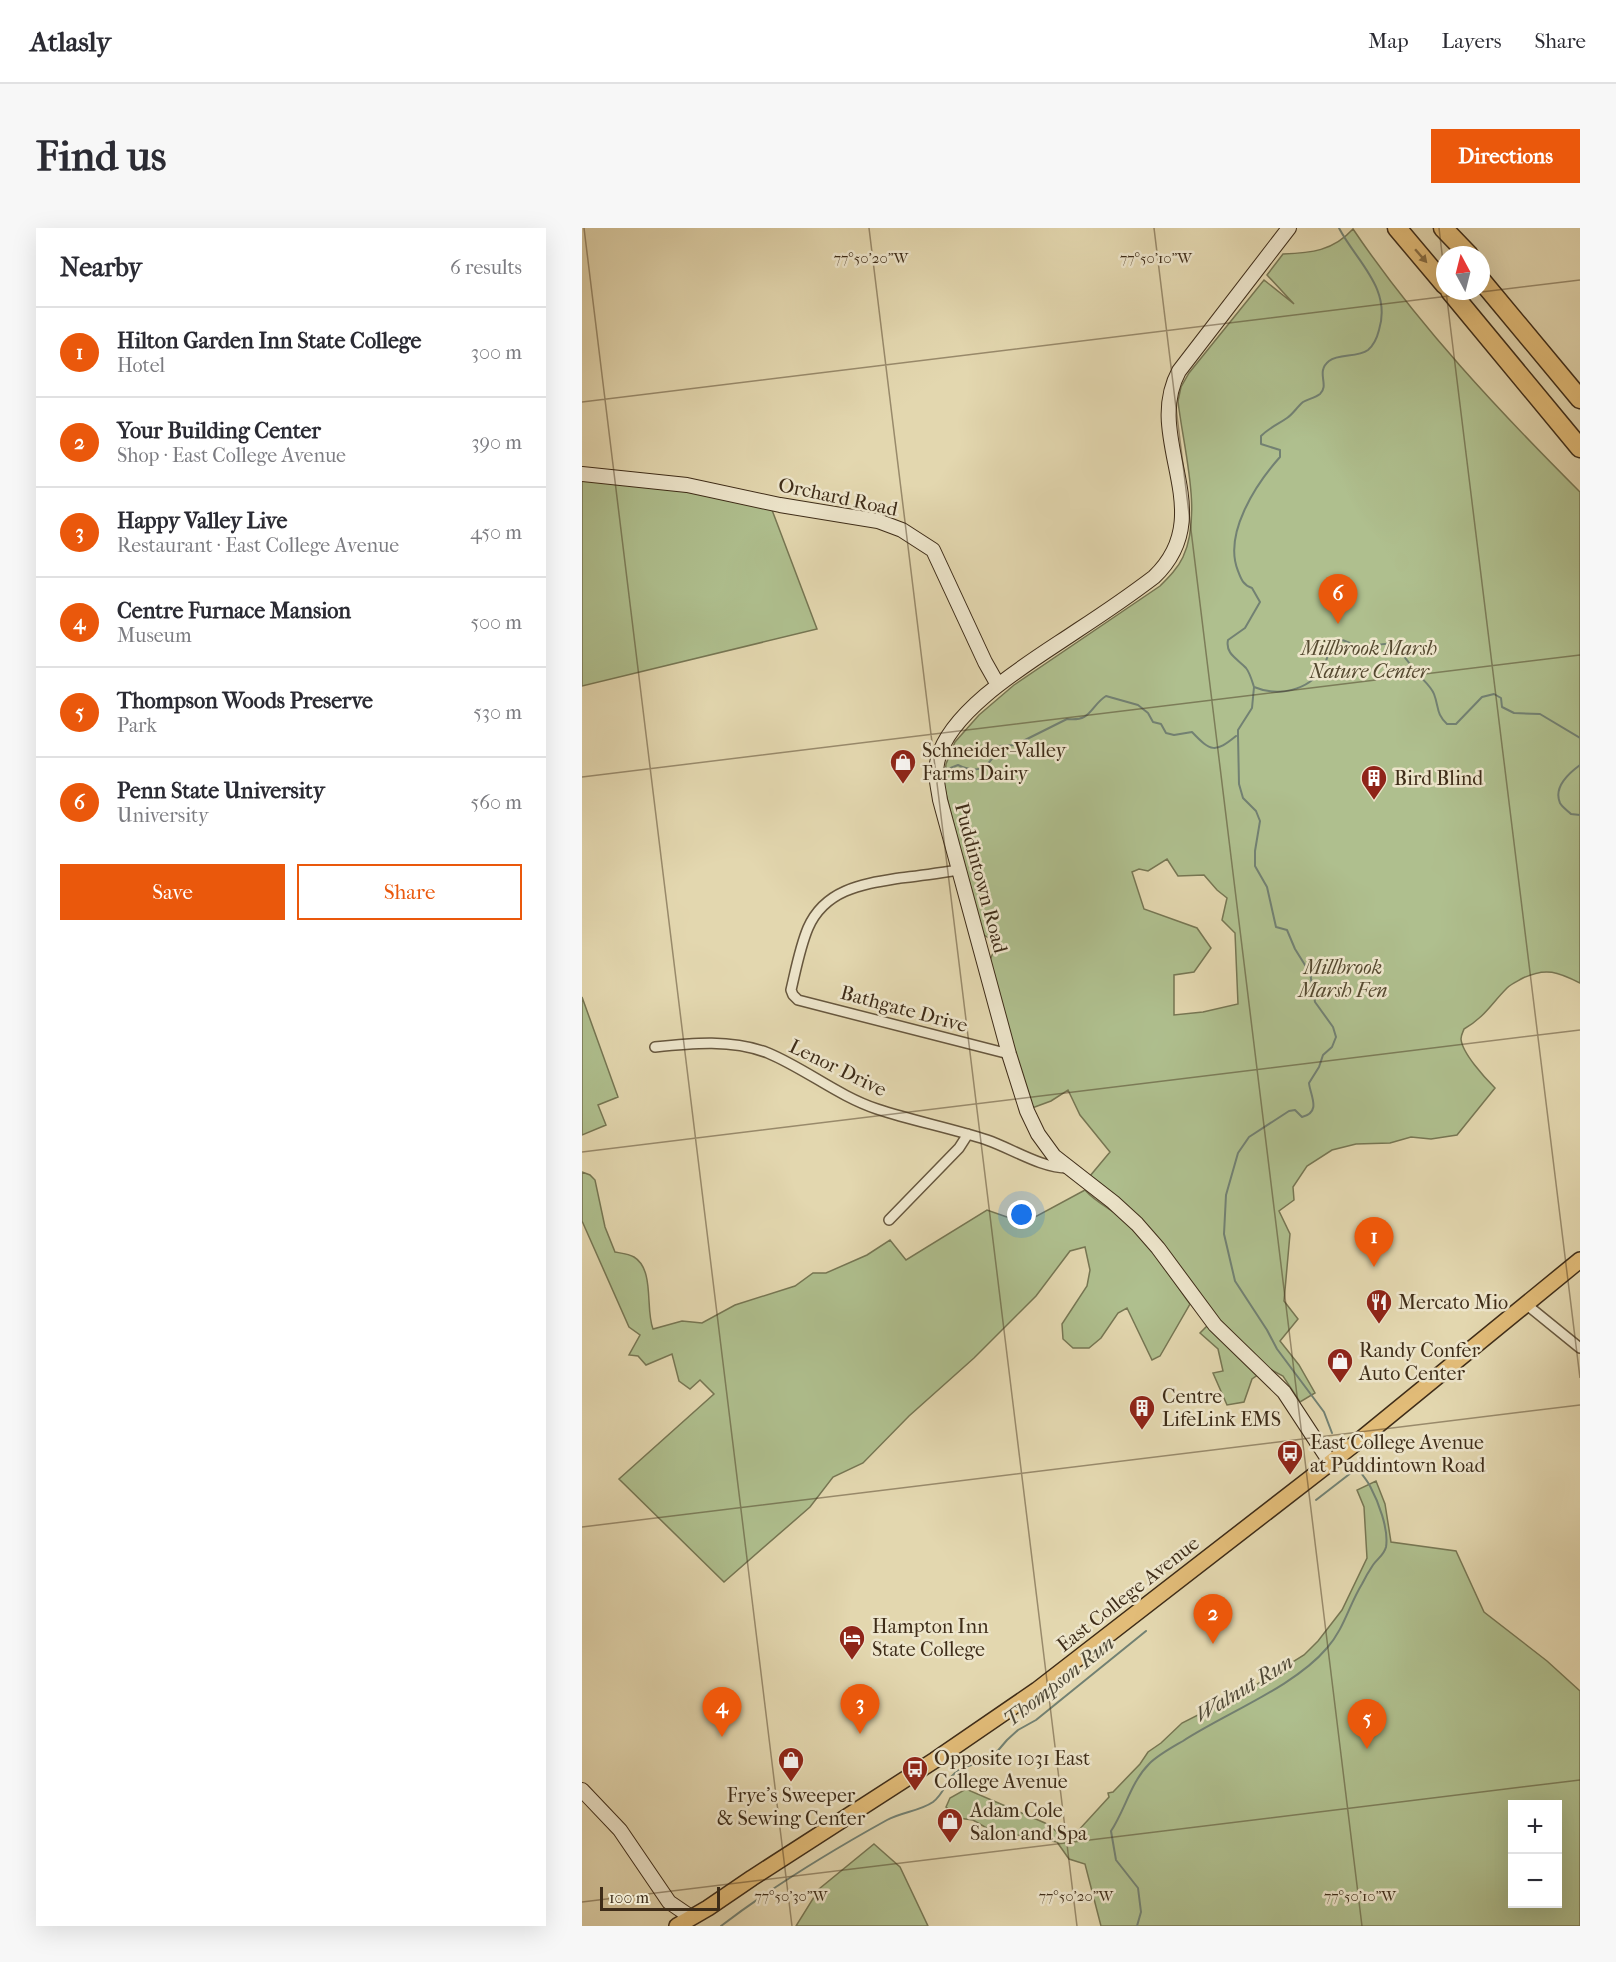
<!DOCTYPE html>
<html lang="en">
<head>
<meta charset="utf-8">
<style>
  :root { --surface:#fff; --page:#f7f7f7; --text:#2b2b33; --muted:#7c7c81; --line:#e1e1e2; --accent:#ea580c }
  body { margin:0; font-family:"IM FELL French Canon",serif; background:var(--page); color:var(--text) }
  .controls { position:absolute; right:18px; bottom:18px; display:grid; overflow:hidden; border-radius:0px; box-shadow:0 6px 24px #0002 }
  .controls button { width:54px; height:54px; display:grid; place-items:center; padding:0; border:0; border-bottom:2px solid var(--line); background:var(--surface); color:var(--text); font:30px sans-serif }
  .compass { position:absolute; left:854px; top:18px; width:54px; height:54px; border-radius:50%; background:var(--surface); box-shadow:0 6px 24px #0002; rotate:353deg }
  .scale { position:absolute; left:18px; bottom:15px; width:120px; box-sizing:border-box; padding-left:6px; border:3px solid #3e2c18; border-top:0; font-size:16px; line-height:21px; white-space:nowrap; color:#3e2c18; -webkit-text-stroke:4px #ede5cb; paint-order:stroke }
  .you { position:absolute; left:440px; top:987px; width:21px; height:21px; margin:-15px; border:4px solid #fff; border-radius:50%; background:#1a73e8; box-shadow:0 0 0 9px #1a73e833 }
  .badge { display:grid; place-items:center; width:39px; height:39px; border-radius:50%; background:var(--accent); color:#fff; font-size:20px; font-weight:700 }
  .pin { position:absolute; translate:-50% -50px; filter:drop-shadow(0 2px 3px #0008) }
  .pin::after { content:''; position:absolute; top:32px; width:21px; height:18px; background:inherit; clip-path:polygon(0 0,100% 0,50% 100%) }
  .list { margin:0; padding:0; list-style:none }
  h2 { display:flex; justify-content:space-between; align-items:center; height:78px; margin:0; padding:0 24px; font-size:26px }
  h2 small { font-size:20px; font-weight:400; color:var(--muted) }
  .list li { display:grid; grid-template-columns:39px 1fr auto; gap:18px; align-items:center; box-sizing:border-box; height:90px; padding:0 24px; border-top:2px solid var(--line) }
  .list b { display:block; font-size:22px; white-space:nowrap }
  .list p { margin:0; font-size:20px; white-space:nowrap; color:var(--muted) }
  .list em { font-size:20px; font-style:normal; color:var(--muted) }
  .actions { display:flex; gap:12px; padding:18px 24px }
  .actions a { flex:1; padding:14px 0; border:2px solid var(--accent); border-radius:0px; text-align:center; font-size:21px; color:var(--accent) }
  .actions .main { background:var(--accent); color:#fff }
  .map { position:relative; flex:none; width:998px; height:1698px; overflow:hidden; border-radius:0px }
  header { display:flex; align-items:center; gap:36px; box-sizing:border-box; height:84px; padding:0 30px; background:var(--surface); border-bottom:2px solid var(--line) }
  header strong { font-size:28px }
  nav { display:flex; gap:33px; margin-inline-start:auto; font-size:21px }
  .intro { display:flex; align-items:center; justify-content:space-between; box-sizing:border-box; height:144px; padding:0 36px }
  h1 { margin:0; font-size:42px }
  .button { padding:15px 27px; border-radius:0px; background:var(--accent); color:#fff; font-size:21px; font-weight:700 }
  main { display:flex; gap:36px; padding:0 36px }
  aside { flex:1; background:var(--surface); border-radius:0px; box-shadow:0 6px 24px #0002 }
  .map>svg:first-child { display:block }
  .green { fill:#afbf8e; stroke:#767653; stroke-width:1.5; fill-rule:evenodd }
  .lines { fill:none; stroke-linecap:round; stroke-linejoin:round }
  .stream { stroke:#728173; stroke-width:2 }
  .street-casing { stroke:#67573e; stroke-width:12 }
  .secondary-casing { stroke:#3e2c18; stroke-width:16 }
  .primary-casing { stroke:#3e2c18; stroke-width:18 }
  .highway-casing { stroke:#3e2c18; stroke-width:21 }
  .street { stroke:#ede5cb; stroke-width:9 }
  .secondary { stroke:#ede5cb; stroke-width:14 }
  .primary { stroke:#e2bc78; stroke-width:15 }
  .highway { stroke:#e2bc78; stroke-width:18 }
  .oneway { fill:#886d43 }
  .ticks { fill:none; stroke:#3e2c18; stroke-width:1.5; stroke-opacity:0.45 }
  .labels { text-anchor:middle; dominant-baseline:central; stroke-width:5; stroke-linejoin:round; paint-order:stroke }
  .street-label { font-size:20px; fill:#3e2c18; stroke:#ede5cb }
  .park-label { font-size:20px; font-style:italic; fill:#554930; stroke:#ede5cb }
  .poi-label { font-size:20px; fill:#3e2c18; stroke:#ede5cb; text-anchor:start }
  .water-label { font-size:21px; font-style:italic; fill:#4f4836; stroke:#ede5cb }
  .ticks-label { font-size:15px; text-anchor:middle; fill:#3e2c18; stroke:#ede5cb; stroke-width:5; stroke-linejoin:round; paint-order:stroke }
</style>
</head>
<body>
<header>
<strong>Atlasly</strong>
<nav><a>Map</a><a>Layers</a><a>Share</a></nav>
</header>
<div class="intro"><h1>Find us</h1><a class="button">Directions</a></div>
<main>
<aside>
<h2>Nearby<small>6 results</small></h2>
<ul class="list">
<li><span class="badge">1</span><div><b>Hilton Garden Inn State College</b><p>Hotel</p></div><em>300 m</em></li>
<li><span class="badge">2</span><div><b>Your Building Center</b><p>Shop · East College Avenue</p></div><em>390 m</em></li>
<li><span class="badge">3</span><div><b>Happy Valley Live</b><p>Restaurant · East College Avenue</p></div><em>450 m</em></li>
<li><span class="badge">4</span><div><b>Centre Furnace Mansion</b><p>Museum</p></div><em>500 m</em></li>
<li><span class="badge">5</span><div><b>Thompson Woods Preserve</b><p>Park</p></div><em>530 m</em></li>
<li><span class="badge">6</span><div><b>Penn State University</b><p>University</p></div><em>560 m</em></li>
</ul>
<div class="actions"><a class="main">Save</a><a>Share</a></div>
</aside>
<div class="map">
<svg width="998" height="1698" viewBox="0 0 998 1698">
  <rect width="100%" height="100%" fill="#e3d7af"/>
  <filter id="stains"><feTurbulence type="fractalNoise" baseFrequency=".00333" numOctaves="4"/><feColorMatrix values="0 0 0 0 .2 0 0 0 0 .09 0 0 0 0 .02 0 0 0 .5 -.17"/></filter>
  <radialGradient id="worn" r=".72"><stop offset=".6" stop-color="#630" stop-opacity="0"/><stop offset="1" stop-color="#630" stop-opacity=".3"/></radialGradient>
  <!-- green -->
  <path class="green" d="M771 1C836 97 916 182 998 264V755C976 744 964 739 941 750 936 753 930 755 925 760 909 776 903 789 882 801 881 804 879 807 879 811 880 825 903 850 913 860L875 907 849 911 829 909 808 915 774 916 750 922 725 938 711 959 712 972 697 983 708 1006 702 1073 716 1091 698 1113 717 1137 733 1165 718 1174 701 1148 686 1140 670 1151 662 1174 645 1177 631 1145 641 1143 636 1121 618 1105 632 1091 531 966 508 948 528 924 498 887 486 862 469 873 450 880 433 832 408 732 411 725 408 711 402 707 398 701 362 558 364 536 373 514 397 487 432 457 578 358C587 349 596 340 601 329 621 286 601 219 596 173L599 159 607 145 682 52 712 76 685 47 701 26C729 25 751 23 771 1ZM585 631 596 648 622 647 635 662 645 670 640 692 653 705 656 776 621 784 592 787V747L612 744 629 720 615 700 562 681 550 644 557 641 566 643Z
    M0 249 193 269 190 282 235 401 0 458Z
    M0 769 36 869 16 877 24 897 0 907Z
    M0 944 8 947 13 952 23 999 33 1024C38 1025 47 1026 52 1029 73 1042 63 1081 71 1101L100 1093 120 1095 153 1077 213 1058 231 1045H244L285 1027 308 1012 324 1032 405 982 442 995 503 962C514 975 531 982 544 993 570 1015 588 1049 608 1076L578 1128 570 1132 545 1080 536 1085 519 1110 507 1120H491L481 1111 480 1096 505 1058 508 1042 503 1019 488 1023 454 1068 392 1130 327 1188 281 1235 251 1249 228 1279 142 1354 37 1251 132 1166 118 1152 108 1161 97 1153 90 1126 64 1137 56 1128 47 1127 58 1107 47 1099 0 993Z
    M794 1253 803 1276 809 1314 874 1323 902 1384 965 1433 998 1463V1698H519L503 1636 487 1631 475 1614 408 1602 391 1592 376 1590 364 1579 368 1570 384 1561 463 1595 485 1611 495 1604 527 1569 526 1565 531 1564 558 1536 566 1524 579 1515 600 1495 669 1460 722 1427 736 1413 760 1382 785 1330 782 1279 775 1262ZM930 1576H975V1676H930Z
    M292 1616 318 1639 346 1698H214L237 1661Z"/>
  <g class="lines">
    <!-- stream -->
    <path class="stream" d="M757 0C774 33 810 60 797 102 795 110 792 117 786 122 775 130 757 125 747 133 733 144 748 157 738 166 733 170 726 171 721 174 715 179 711 186 705 190 695 197 688 199 679 208V216L698 222V229C674 256 641 306 656 343 659 351 661 357 670 360L678 374 663 400 646 412C643 426 656 431 664 440 668 445 670 453 672 459 696 469 726 463 741 440 747 429 746 417 756 411 768 413 775 420 786 422 812 405 820 427 834 444 840 451 849 458 852 466 857 479 854 486 865 496H874L900 469 912 466 919 470 920 479 932 485 958 486 998 510
      M672 459 670 480 656 502V507L657 556 661 570 674 583 678 593 673 623V638L685 659 694 699 705 702 713 721 728 745 733 774 751 799 754 809 750 819 741 827 737 839 727 855C728 867 740 884 720 889L713 882 707 883 667 909 656 925 644 967 642 1006 653 1053 685 1102 695 1121 742 1184 750 1205
      M441 513 485 491C510 494 508 478 524 468L556 477 566 485 571 494 579 496 584 505 592 507 610 504C629 524 633 525 654 508
      M998 537C987 545 971 559 978 575 980 579 986 583 989 586L998 587
      M360 540 366 541 376 537C399 548 407 538 418 518L434 517
      M734 1272 774 1241
      M139 1698C190 1659 249 1623 305 1592 320 1584 338 1583 351 1574 359 1568 362 1560 367 1552 375 1538 393 1536 407 1533L425 1512 436 1502 454 1492 564 1403
      M555 1698 559 1684 556 1660 534 1632 529 1603C543 1582 549 1554 567 1536 576 1527 589 1520 601 1513 644 1485 712 1459 745 1420 762 1401 767 1377 780 1356 783 1350 787 1343 791 1337 796 1330 802 1327 804 1319 807 1301 796 1273 788 1258 784 1250 777 1243 772 1236"/>
    <!-- street casing -->
    <g class="street-casing">
      <path id="street" d="M377 642C357 645 338 648 318 650 281 656 243 661 226 700 218 719 214 741 209 762L211 767 216 772 427 826
        M73 819C110 815 150 811 186 825 224 841 256 868 295 881 331 893 369 900 405 912 431 921 459 940 486 940
        M307 992 377 920 386 906
        M945 1077 998 1120"/>
    </g>
    <!-- secondary casing -->
    <g class="secondary-casing">
      <path id="secondary" d="M707 0 597 143C560 211 639 285 572 349 547 368 522 385 496 402 455 430 368 480 356 531 352 545 356 558 358 572L427 826 445 883 456 906 472 928 531 974 555 996 576 1020 633 1097 702 1164 748 1234
        M0 246 105 257 198 277 296 293 320 302 351 322 403 434 416 457
        M0 1562 38 1602 87 1674 109 1689"/>
    </g>
    <!-- primary casing -->
    <g class="primary-casing">
      <path id="primary" d="M95 1698 126 1680 170 1650 353 1532 455 1462 779 1211 998 1032"/>
    </g>
    <!-- highway casing -->
    <g class="highway-casing">
      <path id="highway" d="M815 0 863 57
        M861 0 887 27
        M899 52 998 171
        M868 63 998 220"/>
    </g>
    <!-- street -->
    <use href="#street" class="street"/>
    <!-- secondary -->
    <use href="#secondary" class="secondary"/>
    <!-- primary -->
    <use href="#primary" class="primary"/>
    <!-- highway -->
    <use href="#highway" class="highway"/>
  </g>
  <!-- one-way arrows -->
  <defs><path id="oneway-solid" d="M-6-.8H1V-3.2L6.5 0L1 3.2V.8H-6Z" transform="scale(1.5)"/></defs>
  <use class="oneway" href="#oneway-solid" transform="translate(839 28) rotate(49)"/>
  <!-- ticks -->
  <path class="ticks" d="M2 0 210 1698M287 0 495 1698M572 0 780 1698M857 0 863 51M864 63 998 1150M0 174 998 52M0 549 998 427M0 924 998 802M0 1299 998 1177M0 1674 998 1552"/>
  <!-- icons -->
  <defs>
    <g id="shop-pin" transform="scale(1.35)"><path d="M0 17L-7.5 6A9.5 9.5 0 1 1 7.5 6Z" fill="#8f2418" stroke="#ede5cb"/><path d="M-5-2.5h2.3a2.7 3.5 0 0 1 5.4 0H5L5.5 6h-11ZM-1.5-2.5h3a1.5 2.3 0 0 0-3 0Z" fill="#fff"/></g>
    <g id="building-pin" transform="scale(1.35)"><path d="M0 17L-7.5 6A9.5 9.5 0 1 1 7.5 6Z" fill="#8f2418" stroke="#ede5cb"/><path d="M-4-6H4V6H1V3H-1V6H-4ZM-2.5-4.3h1.7v1.8h-1.7ZM.8-4.3h1.7v1.8H.8ZM-2.5-1h1.7V.8h-1.7ZM.8-1h1.7V.8H.8Z" fill="#fff"/></g>
    <g id="restaurant-pin" transform="scale(1.35)"><path d="M0 17L-7.5 6A9.5 9.5 0 1 1 7.5 6Z" fill="#8f2418" stroke="#ede5cb"/><path d="M-5-6h1v4h1v-4h1v4h1v-4h1v5L-1.5 .5V6h-2V.5L-5-1ZM5-6V6H3V1.5H1.5Q1.5-4 5-6Z" fill="#fff"/></g>
    <g id="bus-pin" transform="scale(1.35)"><path d="M0 17L-7.5 6A9.5 9.5 0 1 1 7.5 6Z" fill="#8f2418" stroke="#ede5cb"/><path d="M-5-6H5V4H4V6H2V4H-2V6H-4V4H-5ZM-3.5-4V0h7V-4ZM-3.5 1.2v1.5H-2V1.2ZM2 1.2v1.5H3.5V1.2Z" fill="#fff"/></g>
    <g id="hotel-pin" transform="scale(1.35)"><path d="M0 17L-7.5 6A9.5 9.5 0 1 1 7.5 6Z" fill="#8f2418" stroke="#ede5cb"/><path d="M-6-4.5h1.5V1H6V5H4.5V3h-9V5H-6ZM-4 0a1.8 1.8 0 1 1 3.6 0ZM.5 0V-2.5h3Q6-2.5 6 0Z" fill="#fff"/></g>
  </defs>
  <g fill-rule="evenodd">
    <use href="#shop-pin" x="321" y="534"/>
    <use href="#building-pin" x="792" y="550"/>
    <use href="#restaurant-pin" x="797" y="1074"/>
    <use href="#shop-pin" x="758" y="1133"/>
    <use href="#building-pin" x="560" y="1180"/>
    <use href="#bus-pin" x="708" y="1225"/>
    <use href="#hotel-pin" x="270" y="1410"/>
    <use href="#shop-pin" x="209" y="1532"/>
    <use href="#bus-pin" x="333" y="1541"/>
    <use href="#shop-pin" x="368" y="1593"/>
  </g>
  <g class="labels">
    <!-- street labels -->
    <g class="street-label">
      <text transform="translate(256 269) rotate(12)">Orchard Road</text>
      <text transform="translate(399 650) rotate(75)">Puddintown Road</text>
      <text transform="translate(322 781) rotate(15)">Bathgate Drive</text>
      <text transform="translate(256 840) rotate(26)">Lenor Drive</text>
      <text transform="translate(546 1366) rotate(-38)">East College Avenue</text>
    </g>
    <!-- park labels -->
    <g class="park-label">
      <text x="787" y="420">Millbrook Marsh<tspan x="787" dy="23">Nature Center</tspan></text>
      <text x="761" y="739">Millbrook<tspan x="761" dy="23">Marsh Fen</tspan></text>
    </g>
    <!-- poi labels -->
    <g class="poi-label">
      <text x="340" y="522">Schneider-Valley<tspan x="340" dy="23">Farms Dairy</tspan></text>
      <text x="812" y="550">Bird Blind</text>
      <text x="816" y="1074">Mercato Mio</text>
      <text x="777" y="1122">Randy Confer<tspan x="777" dy="23">Auto Center</tspan></text>
      <text x="580" y="1168">Centre<tspan x="580" dy="23">LifeLink EMS</tspan></text>
      <text x="728" y="1214">East College Avenue<tspan x="728" dy="23">at Puddintown Road</tspan></text>
      <text x="290" y="1398">Hampton Inn<tspan x="290" dy="23">State College</tspan></text>
      <text x="352" y="1530">Opposite 1031 East<tspan x="352" dy="23">College Avenue</tspan></text>
      <text x="209" y="1567" text-anchor="middle">Frye's Sweeper<tspan x="209" dy="23">&amp; Sewing Center</tspan></text>
      <text x="388" y="1582">Adam Cole<tspan x="388" dy="23">Salon and Spa</tspan></text>
    </g>
    <!-- water labels -->
    <g class="water-label">
      <text transform="translate(477 1453) rotate(-38)">Thompson Run</text>
      <text transform="translate(662 1460) rotate(-31)">Walnut Run</text>
    </g>
  </g>
  <g class="ticks-label">
    <text x="289" y="35">77°50'20"W</text>
    <text x="574" y="35">77°50'10"W</text>
    <text x="209" y="1673">77°50'30"W</text>
    <text x="494" y="1673">77°50'20"W</text>
    <text x="778" y="1673">77°50'10"W</text>
  </g>
  <rect width="100%" height="100%" filter="url(#stains)"/>
  <rect width="100%" height="100%" fill="url(#worn)"/>
</svg>
<div class="controls">
<button>+</button>
<button>−</button>
</div>
<svg class="compass" viewBox="-18 -18 36 36"><path d="M0-13l5 13h-10z" fill="#e53935"/><path d="M0 13l5-13h-10z" fill="#7c7c81"/></svg>
<div class="scale">100 m</div>
<div class="you"></div>
<div class="pin badge" style="left:792px;top:1039px">1</div>
<div class="pin badge" style="left:631px;top:1416px">2</div>
<div class="pin badge" style="left:278px;top:1506px">3</div>
<div class="pin badge" style="left:140px;top:1509px">4</div>
<div class="pin badge" style="left:785px;top:1521px">5</div>
<div class="pin badge" style="left:756px;top:396px">6</div>
</div>
</main>
</body>
</html>
